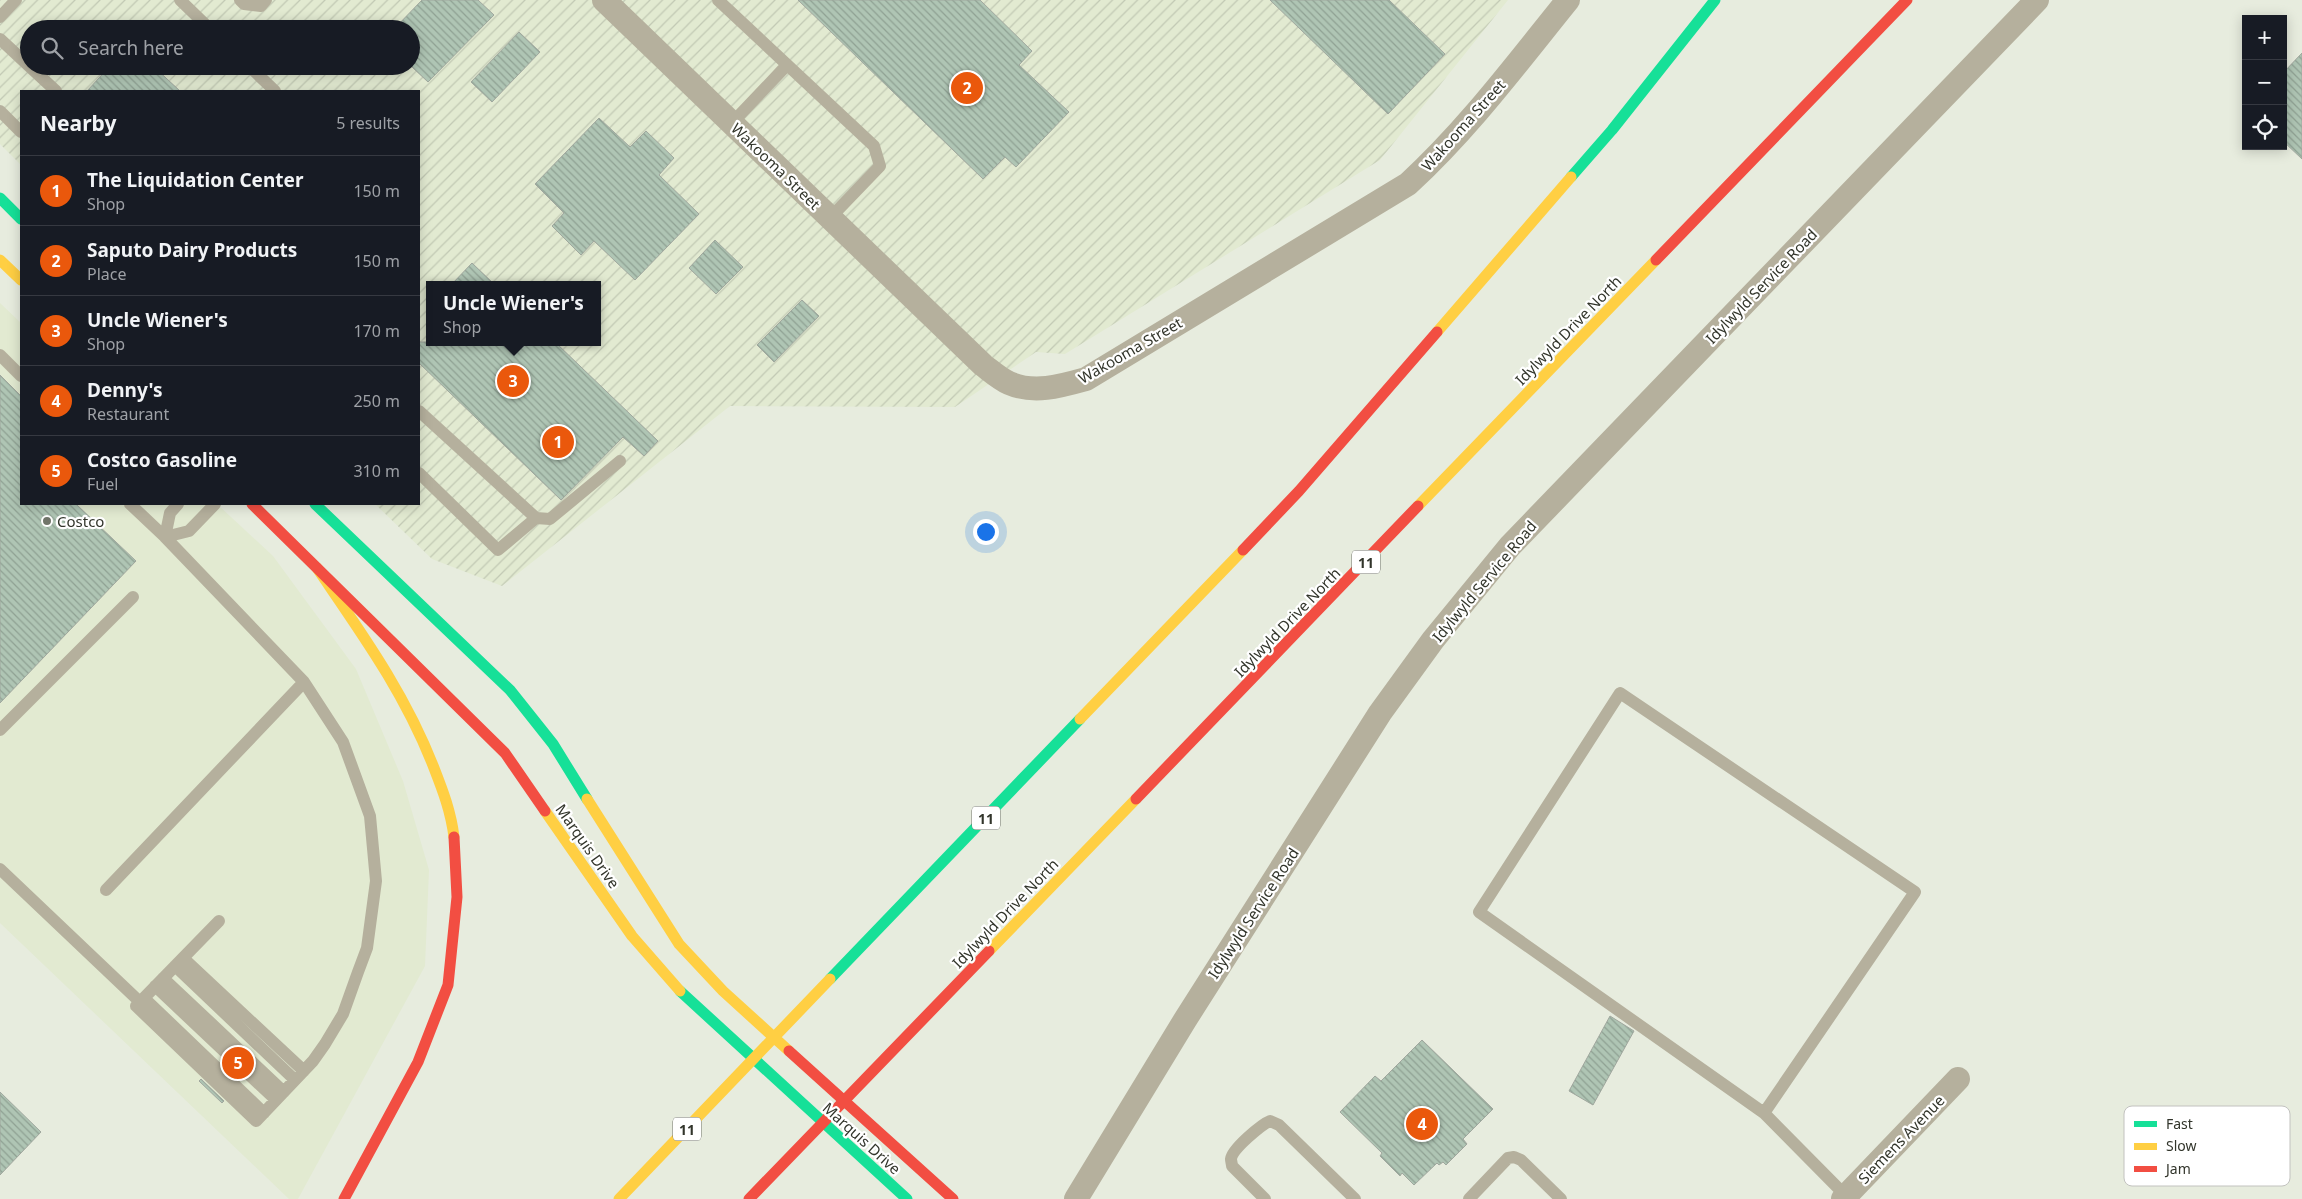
<!DOCTYPE html>
<html lang="en">
<head>
<meta charset="utf-8">
<style>
  :root { --surface:#171b24; --page:#20242c; --text:#f1f3f6; --muted:#9ea1a6; --line:#363941; --accent:#ea580c }
  body { margin:0; font-family:"Noto Sans",sans-serif; background:var(--page); color:var(--text) }
  .controls { position:absolute; right:15px; top:15px; display:grid; overflow:hidden; border-radius:0px; box-shadow:0 2px 12px #0003 }
  .controls button { width:45px; height:45px; display:grid; place-items:center; padding:0; border:0; border-bottom:1px solid var(--line); background:var(--surface); color:var(--text); font:25px sans-serif }
  .you { position:absolute; left:985px; top:531px; width:18px; height:18px; margin:-12px; border:4px solid #fff; border-radius:50%; background:#1a73e8; box-shadow:0 0 0 8px #1a73e833 }
  .badge { display:grid; place-items:center; width:32px; height:32px; border-radius:50%; background:var(--accent); color:#fff; font-size:16px; font-weight:700 }
  .pin { position:absolute; translate:-50% -50%; border:2px solid #fff; box-shadow:0 1px 5px #0006 }
  .popup { position:absolute; left:426px; top:281px; width:175px; height:65px; box-sizing:border-box; display:grid; place-content:center; border-radius:0px; background:var(--surface); filter:drop-shadow(0 1px 4px #0005); font-size:16px; white-space:nowrap; color:var(--muted) }
  .popup b { font-size:19px; color:var(--text) }
  .popup::after { content:''; position:absolute; left:50%; top:100%; margin-left:-10px; border:10px solid transparent; border-top-color:var(--surface) }
  .list { margin:0; padding:0; list-style:none }
  h2 { display:flex; justify-content:space-between; align-items:center; height:65px; margin:0; padding:0 20px; font-size:21px }
  h2 small { font-size:16px; font-weight:400; color:var(--muted) }
  .list li { display:grid; grid-template-columns:32px 1fr auto; gap:15px; align-items:center; box-sizing:border-box; height:70px; padding:0 20px; border-top:1px solid var(--line) }
  .list b { display:block; font-size:19px; white-space:nowrap }
  .list p { margin:0; font-size:16px; white-space:nowrap; color:var(--muted) }
  .list em { font-size:16px; font-style:normal; color:var(--muted) }
  .icon { flex:none; width:28px; height:28px; fill:none; stroke:currentColor; stroke-width:2; stroke-linecap:round; stroke-linejoin:round }
  .map { position:relative; flex:none; width:2302px; height:1199px; overflow:hidden }
  .search { position:absolute; background:var(--surface); box-shadow:0 2px 12px #0003; left:20px; top:20px; width:400px; height:55px; display:flex; align-items:center; gap:12px; box-sizing:border-box; padding:0 18px; border-radius:28px; color:var(--muted); font-size:19px }
  .panel { position:absolute; background:var(--surface); box-shadow:0 2px 12px #0003; left:20px; top:90px; width:400px; height:415px; border-radius:0px }
  .map>svg:first-child { display:block }
  .built { fill:#e2ead1 }
  .industrial { fill:url(#industrial-furrows); fill-rule:evenodd }
  .building { fill:url(#building-back-hatch); stroke:#a0a79e }
  .lines { fill:none; stroke-linecap:round; stroke-linejoin:round }
  .lane { stroke:#b5b09d; stroke-width:12 }
  .street { stroke:#b5b09d; stroke-width:24 }
  .fast { stroke:#16e098; stroke-width:11 }
  .slow { stroke:#ffcf43; stroke-width:11 }
  .jam { stroke:#f24e42; stroke-width:11 }
  .poi-dot { fill:#71756a; stroke:#fff; stroke-width:2 }
  .labels { text-anchor:middle; dominant-baseline:central; stroke-width:4.5; stroke-linejoin:round; paint-order:stroke }
  .shield { fill:#fff; stroke:#70726b; stroke-width:1 }
  .shield-label { font-size:14px; font-weight:bold; fill:#32352b }
  .street-label { font-size:15px; fill:#32352b; stroke:#fff }
  .poi-label { font-size:15px; fill:#32352b; stroke:#fff; text-anchor:start }
  .key { fill:#fff; stroke:#c2c2bf; stroke-width:1 }
  .key-label { font-size:14px; fill:#32352b }
</style>
</head>
<body>
<div class="map">
<svg width="2302" height="1199" viewBox="0 0 2302 1199">
  <defs>
    <pattern id="industrial-furrows" width="10" height="10" patternUnits="userSpaceOnUse" patternTransform="scale(1.25)"><rect width="10" height="10" fill="#e2ead1"/><path d="M-1 1l2-2M0 10L10 0M9 11l2-2" fill="none" stroke="#c2c9b4"/></pattern>
    <pattern id="building-back-hatch" width="6" height="6" patternUnits="userSpaceOnUse" patternTransform="scale(1.25)"><rect width="6" height="6" fill="#afc5b4"/><path d="M-1 5l2 2M0 0l6 6M5-1l2 2" fill="none" stroke="#8fa193"/></pattern>
  </defs>
  <rect width="100%" height="100%" fill="#e7ecde"/>
  <!-- built -->
  <path class="built" d="M0 303 21 323V504H217L273 556 356 669 403 781 429 870 425 966 298 1199H289L0 923Z"/>
  <!-- industrial -->
  <path class="industrial" d="M0 0H1508L1380 160 1065 354 1036 352 955 407 730 406 502 586 432 559 375 504H419V91H21V165L0 144ZM29 29H411V66H29ZM429 285H597V342H429Z"/>
  <!-- building -->
  <path class="building" d="M422 0H478L494 15 428 82 411 66V29H394Z
    M798 0H980L1032 51 1019 65 1069 112 1016 167 1005 157 983 179Z
    M1270 0H1389L1445 54 1388 114Z
    M519 32 540 52 492 102 471 82Z
    M2302 53V159L2283 141V73Z
    M110 66H153L180 91H87Z
    M599 118 630 147 646 131 674 158 659 175 699 214 635 280 594 241 581 255 552 226 564 213 535 184Z
    M715 240 743 267 716 294 689 268Z
    M472 263 495 285H451Z
    M802 300 819 316 774 362 757 345Z
    M419 342H555L658 441 644 456 623 437 561 500 419 363Z
    M0 375 21 396V504H76L136 561 0 703Z
    M1610 1016 1634 1031 1593 1105 1569 1091Z
    M1422 1040 1493 1109 1463 1139 1467 1144 1446 1165 1443 1162 1439 1165 1437 1163 1414 1185 1402 1173 1400 1176 1380 1156 1382 1153 1340 1112 1375 1076 1381 1081Z
    M201 1079 224 1101 222 1103 199 1081Z
    M0 1092 41 1132 0 1175Z"/>
  <g class="lines">
    <!-- lane -->
    <path class="lane" d="M180 0 210 29
      M240 0 244 4 261 6 266 0
      M718 0 874 146 880 166 830 218
      M0 17 16 0
      M0 39 29 66
      M29 66 56 91
      M249 66 275 91
      M0 111 21 132
      M732 123 787 65
      M0 355 21 376
      M419 411 536 518 498 550 419 473
      M130 504 165 537 304 682 343 742 370 816 376 881 367 948 358 972 343 1014 325 1044 313 1061 256 1121 136 1006 140 1002
      M536 518 550 519 620 461
      M165 537 189 531 215 504
      M165 537 170 513 178 504
      M0 730 133 597
      M0 869 140 1002 219 921
      M106 890 304 682
      M183 958 304 1071
      M175 966 295 1080
      M163 978 284 1092
      M155 986 276 1100
      M144 998 264 1113
      M1764 1113 1479 912 1620 693 1915 892 1764 1113 1846 1196
      M1265 1199 1232 1166C1232 1164 1231 1161 1231 1159 1232 1149 1262 1124 1270 1121L1279 1125 1355 1199
      M1469 1199 1508 1158 1514 1157 1521 1160 1561 1199"/>
    <!-- street -->
    <path class="street" d="M604 0 983 365C991 371 1000 379 1009 383 1034 394 1061 386 1086 379L1408 184C1468 129 1517 63 1568 0
      M1076 1199 1185 1020 1380 713 1433 640 1510 546 2037 0
      M1843 1199 1958 1079"/>
    <!-- fast -->
    <path class="fast" d="M1571 177 1612 130 1715 0
      M0 198 21 219
      M315 504 510 690 553 744 587 799
      M830 979 1080 719
      M680 991 907 1199"/>
    <!-- slow -->
    <path class="slow" d="M0 260 21 280
      M1437 332 1571 177
      M1418 506 1656 260
      M317 568C362 634 405 693 434 768 443 791 451 812 454 837
      M1080 719 1243 550
      M587 799 679 944 723 991 789 1051
      M545 811 632 936 680 991
      M989 951 1136 799
      M619 1199 830 979"/>
    <!-- jam -->
    <path class="jam" d="M1656 260 1907 0
      M252 504 505 753 545 811
      M1243 550 1299 491 1437 332
      M1136 799 1418 506
      M789 1051 953 1199
      M344 1199 418 1062 448 985 457 897 454 837
      M749 1199 989 951"/>
  </g>
  <!-- markers -->
  <circle class="poi-dot" cx="47" cy="521" r="5"/>
  <g class="labels">
    <!-- shield labels -->
    <g class="shield">
      <rect x="1352" y="550.5" width="28" height="23" rx="4"/>
      <rect x="972" y="806.5" width="28" height="23" rx="4"/>
      <rect x="673" y="1117.5" width="28" height="23" rx="4"/>
    </g>
    <g class="shield-label">
      <text x="1366" y="562">11</text>
      <text x="986" y="818">11</text>
      <text x="687" y="1129">11</text>
    </g>
    <!-- street labels -->
    <g class="street-label">
      <text transform="translate(1463 125) rotate(-48)">Wakooma Street</text>
      <text transform="translate(776 166) rotate(44)">Wakooma Street</text>
      <text transform="translate(1761 286) rotate(-46)">Idylwyld Service Road</text>
      <text transform="translate(1568 330) rotate(-46)">Idylwyld Drive North</text>
      <text transform="translate(1130 350) rotate(-30)">Wakooma Street</text>
      <text transform="translate(1484 581) rotate(-50)">Idylwyld Service Road</text>
      <text transform="translate(1287 622) rotate(-46)">Idylwyld Drive North</text>
      <text transform="translate(588 846) rotate(55)">Marquis Drive</text>
      <text transform="translate(1005 913) rotate(-46)">Idylwyld Drive North</text>
      <text transform="translate(1253 913) rotate(-57)">Idylwyld Service Road</text>
      <text transform="translate(862 1138) rotate(42)">Marquis Drive</text>
      <text transform="translate(1901 1139) rotate(-46)">Siemens Avenue</text>
    </g>
    <!-- poi labels -->
    <g class="poi-label">
      <text x="57" y="521">Costco</text>
    </g>
  </g>
  <!-- legend -->
  <rect x="2124" y="1106" width="166" height="80" rx="8" class="key"/>
  <rect x="2134" y="1121" width="23" height="6" fill="#16e098"/>
  <rect x="2134" y="1143" width="23" height="7" fill="#ffcf43"/>
  <rect x="2134" y="1166" width="23" height="6" fill="#f24e42"/>
  <g class="key-label">
    <text x="2166" y="1129">Fast</text>
    <text x="2166" y="1151">Slow</text>
    <text x="2166" y="1174">Jam</text>
  </g>
</svg>
<div class="controls">
<button>+</button>
<button>−</button>
<button><svg class="icon" aria-label="locate" viewBox="0 0 24 24"><circle cx="12" cy="12" r="6"/><path d="M12 2v4M12 18v4M2 12h4M18 12h4"/></svg></button>
</div>
<div class="you"></div>
<div class="pin badge" style="left:558px;top:442px">1</div>
<div class="pin badge" style="left:967px;top:88px">2</div>
<div class="pin badge" style="left:513px;top:381px">3</div>
<div class="popup"><b>Uncle Wiener's</b>Shop</div>
<div class="pin badge" style="left:1422px;top:1124px">4</div>
<div class="pin badge" style="left:238px;top:1063px">5</div>
<div class="search"><svg class="icon" aria-label="search" viewBox="0 0 24 24"><circle cx="10" cy="10" r="6"/><path d="M15 15l6 6"/></svg>Search here</div>
<section class="panel">
<h2>Nearby<small>5 results</small></h2>
<ul class="list">
<li><span class="badge">1</span><div><b>The Liquidation Center</b><p>Shop</p></div><em>150 m</em></li>
<li><span class="badge">2</span><div><b>Saputo Dairy Products</b><p>Place</p></div><em>150 m</em></li>
<li><span class="badge">3</span><div><b>Uncle Wiener's</b><p>Shop</p></div><em>170 m</em></li>
<li><span class="badge">4</span><div><b>Denny's</b><p>Restaurant</p></div><em>250 m</em></li>
<li><span class="badge">5</span><div><b>Costco Gasoline</b><p>Fuel</p></div><em>310 m</em></li>
</ul>
</section>
</div>
</body>
</html>
